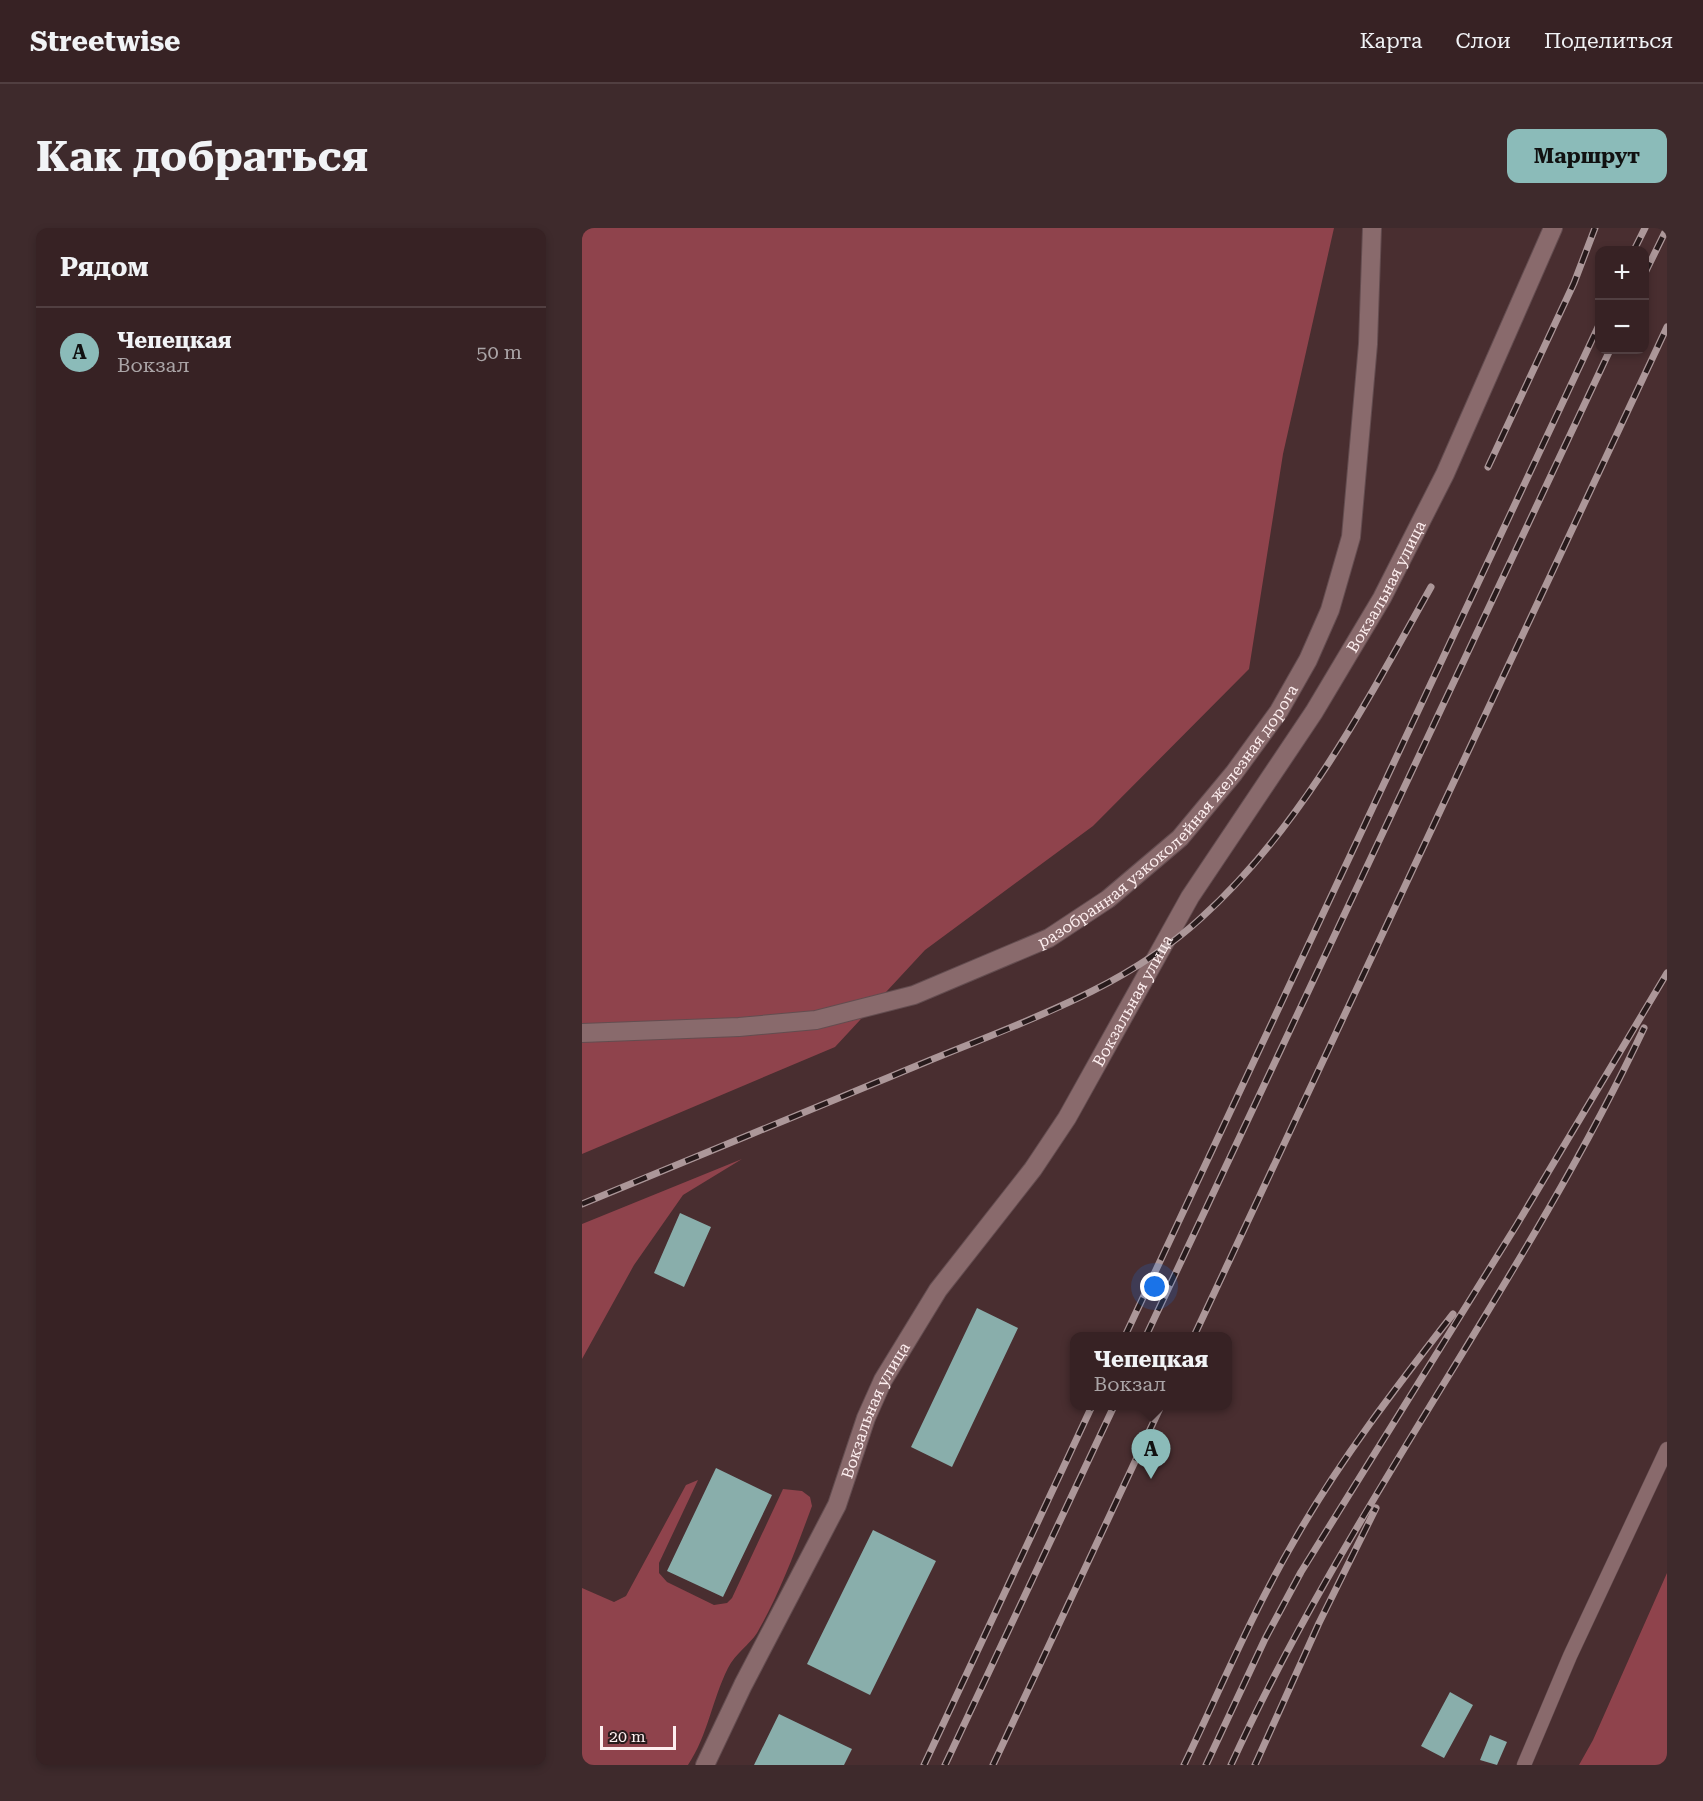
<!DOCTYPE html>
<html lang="ru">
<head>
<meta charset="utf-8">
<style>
  :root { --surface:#372224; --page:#3e2a2c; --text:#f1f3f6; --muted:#aaa4a6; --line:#513f41; --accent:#8bbbb9 }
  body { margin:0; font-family:"Roboto Serif",serif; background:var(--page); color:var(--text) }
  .controls { position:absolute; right:18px; top:18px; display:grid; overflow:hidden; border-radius:12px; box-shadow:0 3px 9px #0003 }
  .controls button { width:54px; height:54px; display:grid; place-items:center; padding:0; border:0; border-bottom:2px solid var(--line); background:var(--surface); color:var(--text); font:30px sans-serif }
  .scale { position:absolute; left:18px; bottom:15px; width:76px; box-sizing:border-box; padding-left:6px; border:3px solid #fdeeef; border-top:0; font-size:16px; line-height:21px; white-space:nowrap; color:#fdeeef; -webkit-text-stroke:4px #271a1b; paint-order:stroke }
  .you { position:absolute; left:573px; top:1059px; width:21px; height:21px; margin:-15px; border:4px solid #fff; border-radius:50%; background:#1a73e8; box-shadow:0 0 0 9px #1a73e833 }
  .badge { display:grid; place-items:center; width:39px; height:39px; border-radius:50%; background:var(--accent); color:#111; font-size:20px; font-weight:700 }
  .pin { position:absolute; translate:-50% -50px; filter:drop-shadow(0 2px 3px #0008) }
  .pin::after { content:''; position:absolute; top:32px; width:21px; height:18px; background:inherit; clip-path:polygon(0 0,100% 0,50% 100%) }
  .popup { position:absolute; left:488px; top:1104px; width:162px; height:78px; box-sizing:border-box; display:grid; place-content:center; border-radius:12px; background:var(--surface); filter:drop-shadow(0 2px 4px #0005); font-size:20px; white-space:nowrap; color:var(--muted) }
  .popup b { font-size:22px; color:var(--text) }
  .popup::after { content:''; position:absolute; left:50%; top:100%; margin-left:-12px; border:12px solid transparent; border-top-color:var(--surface) }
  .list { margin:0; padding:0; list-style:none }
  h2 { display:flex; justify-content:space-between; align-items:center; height:78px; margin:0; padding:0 24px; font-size:26px }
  h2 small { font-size:20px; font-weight:400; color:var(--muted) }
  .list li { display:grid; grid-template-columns:39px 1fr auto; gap:18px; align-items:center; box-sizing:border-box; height:90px; padding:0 24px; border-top:2px solid var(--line) }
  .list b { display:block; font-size:22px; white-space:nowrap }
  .list p { margin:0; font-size:20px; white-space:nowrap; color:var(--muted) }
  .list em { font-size:20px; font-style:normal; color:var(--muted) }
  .map { position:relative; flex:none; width:1085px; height:1537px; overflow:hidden; border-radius:12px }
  header { display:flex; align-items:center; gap:36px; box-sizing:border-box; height:84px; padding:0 30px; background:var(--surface); border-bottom:2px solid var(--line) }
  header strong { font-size:28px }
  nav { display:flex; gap:33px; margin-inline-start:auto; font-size:21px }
  .intro { display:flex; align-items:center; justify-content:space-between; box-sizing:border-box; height:144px; padding:0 36px }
  h1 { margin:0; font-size:42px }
  .button { padding:15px 27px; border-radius:12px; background:var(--accent); color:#111; font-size:21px; font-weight:700 }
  main { display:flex; gap:36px; padding:0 36px }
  aside { flex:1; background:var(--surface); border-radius:12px; box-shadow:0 3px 9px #0003 }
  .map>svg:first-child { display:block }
  .forest { fill:#8f434c }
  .building { fill:#89aeab }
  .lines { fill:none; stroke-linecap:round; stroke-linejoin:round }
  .service-casing { stroke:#644d50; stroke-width:15 }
  .minor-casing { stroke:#644d50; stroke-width:20 }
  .service { stroke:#896a6c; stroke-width:14 }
  .minor { stroke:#896a6c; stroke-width:18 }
  .rail-casing { stroke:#ac9799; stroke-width:7 }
  .rail { stroke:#271a1b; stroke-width:4.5; stroke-dasharray:14; stroke-linecap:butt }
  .labels { text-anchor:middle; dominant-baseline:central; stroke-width:6; stroke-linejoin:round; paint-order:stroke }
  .street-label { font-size:16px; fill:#fdeeef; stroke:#271a1b }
</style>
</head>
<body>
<header>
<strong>Streetwise</strong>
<nav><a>Карта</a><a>Слои</a><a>Поделиться</a></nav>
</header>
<div class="intro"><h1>Как добраться</h1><a class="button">Маршрут</a></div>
<main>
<aside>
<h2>Рядом<small></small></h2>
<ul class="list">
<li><span class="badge">A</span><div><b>Чепецкая</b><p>Вокзал</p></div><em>50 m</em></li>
</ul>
</aside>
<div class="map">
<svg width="1085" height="1537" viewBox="0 0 1085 1537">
  <rect width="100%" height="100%" fill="#492e30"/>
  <!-- forest -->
  <path class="forest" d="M0 0H752L701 226 667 441 511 598 343 722 253 819 0 926Z
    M160 931 101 967 52 1037 0 1131V996Z
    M116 1252 77 1335V1345L85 1354 132 1377 145 1375 150 1370 201 1261 220 1263 228 1269 230 1278C214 1321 198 1365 175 1405 167 1417 153 1426 146 1440 130 1472 126 1507 106 1537H0V1360L32 1374 44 1368 104 1257Z
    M1085 1345V1537H997L1011 1512Z"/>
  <!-- building -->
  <path class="building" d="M98 985 129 999 102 1059 72 1045Z
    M395 1080 436 1100 370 1239 329 1219Z
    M134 1240 190 1267 141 1369 85 1343Z
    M291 1302 354 1333 288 1467 225 1436Z
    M868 1464 891 1477 862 1530 839 1518Z
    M197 1486 270 1521 262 1537H172Z
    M908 1507 925 1514 915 1537 898 1532Z"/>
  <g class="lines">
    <!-- service casing -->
    <g class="service-casing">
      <path id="service" d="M942 1537 988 1428 1085 1221"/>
    </g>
    <!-- minor casing -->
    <g class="minor-casing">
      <g id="minor">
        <path id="s1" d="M0 805 157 799 234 792 332 767 467 710 526 671 598 610 652 545 697 483 726 432 748 382 769 309 786 116 790 0"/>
        <path id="s2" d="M123 1537 161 1457 255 1277 284 1190 301 1152 356 1062 451 941 485 890 608 669 732 484 800 370 863 246 971 0"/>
      </g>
    </g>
    <!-- service -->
    <use href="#service" class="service"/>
    <!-- minor -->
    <use href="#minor" class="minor"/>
    <!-- rail casing -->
    <g class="rail-casing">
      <path id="rail" d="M1052 22 1063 0
        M1062 47 1085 0
        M906 239 992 55 1013 0
        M0 976C113 929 226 883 339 836 435 796 541 762 619 690 719 600 784 475 849 359
        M543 1108 1017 97
        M564 1108 1028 122
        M612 1108 1085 99
        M342 1537 510 1178
        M363 1537 532 1178
        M411 1537 579 1178
        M602 1537C638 1462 670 1385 712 1313 757 1233 815 1158 871 1086
        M624 1537 683 1411 719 1344 934 998 1085 745
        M649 1537C766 1280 942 1055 1062 800
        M673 1537 737 1395 794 1280"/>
    </g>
    <!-- rail -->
    <use href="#rail" class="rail"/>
  </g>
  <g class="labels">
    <!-- street labels -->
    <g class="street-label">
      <text stroke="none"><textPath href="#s2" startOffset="1366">Вокзальная улица</textPath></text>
      <text stroke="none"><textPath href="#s1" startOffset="654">разобранная узкоколейная железная дорога</textPath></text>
      <text stroke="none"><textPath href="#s2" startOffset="880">Вокзальная улица</textPath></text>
      <text stroke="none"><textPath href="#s2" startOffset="394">Вокзальная улица</textPath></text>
    </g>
  </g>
</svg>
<div class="controls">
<button>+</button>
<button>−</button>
</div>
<div class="scale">20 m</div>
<div class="you"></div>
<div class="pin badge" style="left:569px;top:1251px">A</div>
<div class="popup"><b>Чепецкая</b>Вокзал</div>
</div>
</main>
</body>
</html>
